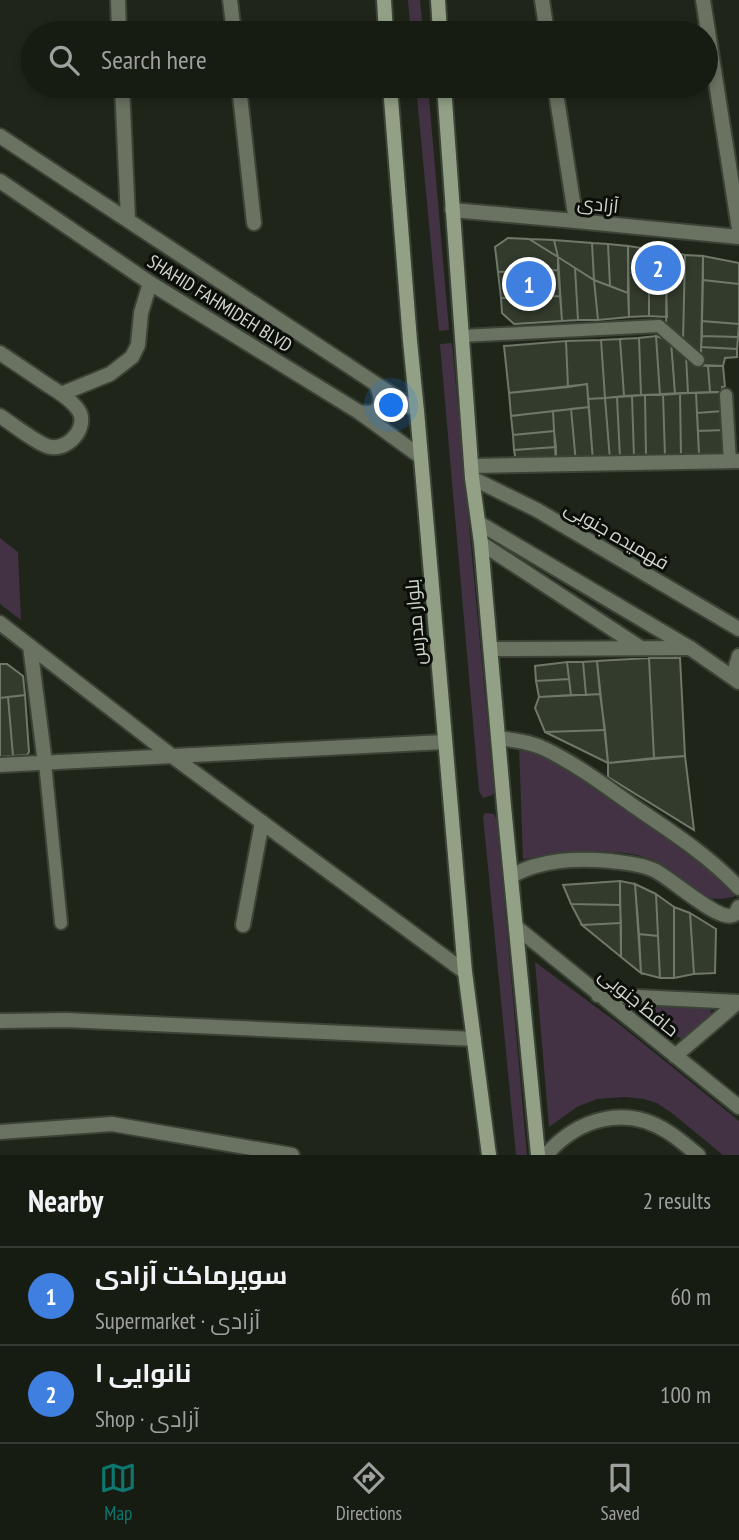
<!DOCTYPE html>
<html lang="en">
<head>
<meta charset="utf-8">
<style>
  :root { --surface:#171c13; --page:#20251c; --text:#f1f3f6; --muted:#9ea1a0; --line:#363a33; --accent:#0f766e }
  body { margin:0; font-family:"PT Sans Narrow",Cairo,sans-serif; background:var(--page); color:var(--text) }
  .you { position:absolute; left:392px; top:406px; width:24px; height:24px; margin:-18px; border:5px solid #fff; border-radius:50%; background:#1a73e8; box-shadow:0 0 0 10px #1a73e833 }
  .badge { display:grid; place-items:center; width:46px; height:46px; border-radius:50%; background:var(--accent); color:#fff; font-size:23px; font-weight:700 }
  .pin { position:absolute; translate:-50% -50%; border:4px solid #fff; box-shadow:0 2px 7px #0006 }
  .list { margin:0; padding:0; list-style:none }
  h2 { display:flex; justify-content:space-between; align-items:center; height:91px; margin:0; padding:0 28px; font-size:30px }
  h2 small { font-size:23px; font-weight:400; color:var(--muted) }
  .list li { display:grid; grid-template-columns:46px 1fr auto; gap:21px; align-items:center; box-sizing:border-box; height:98px; padding:0 28px; border-top:2px solid var(--line) }
  .list b { display:block; font-size:26px; white-space:nowrap }
  .list p { margin:0; font-size:23px; white-space:nowrap; color:var(--muted) }
  .list em { font-size:23px; font-style:normal; color:var(--muted) }
  .icon { flex:none; width:38px; height:38px; fill:none; stroke:currentColor; stroke-width:2; stroke-linecap:round; stroke-linejoin:round }
  .map { position:relative; flex:none; width:739px; height:1155px; overflow:hidden }
  .search { position:absolute; background:var(--surface); box-shadow:0 4px 10px #0003; left:21px; right:21px; top:21px; height:77px; display:flex; align-items:center; gap:18px; box-sizing:border-box; padding:0 24px; border-radius:38px; color:var(--muted); font-size:26px }
  .sheet { height:287px; background:var(--surface) }
  nav { display:flex; justify-content:space-around; align-items:center; box-sizing:border-box; height:98px; border-top:2px solid var(--line); background:var(--surface); font-size:19px; color:var(--muted) }
  nav a { display:grid; justify-items:center; gap:4px }
  nav .on { color:var(--accent) }
  .map>svg:first-child { display:block }
  .green { fill:#423244 }
  .building { fill:#333b2d; stroke:#6f7869; stroke-width:2 }
  .lines { fill:none; stroke-linecap:round; stroke-linejoin:round }
  .service-casing { stroke:#3b4236; stroke-width:16 }
  .minor-casing { stroke:#3b4236; stroke-width:18 }
  .tertiary-casing { stroke:#3b4236; stroke-width:18 }
  .secondary-casing { stroke:#3b4236; stroke-width:18 }
  .service { stroke:#6a7362; stroke-width:12 }
  .minor { stroke:#6a7362; stroke-width:14 }
  .tertiary { stroke:#6a7362; stroke-width:14 }
  .secondary { stroke:#92a186; stroke-width:14 }
  .labels { text-anchor:middle; dominant-baseline:central; stroke-width:6; stroke-linejoin:round; paint-order:stroke }
  .street-label { font-size:19px; fill:#d0d5cd; stroke:#0b0e09 }
</style>
</head>
<body>
<div class="map">
<svg width="739" height="1155" viewBox="0 0 739 1155">
  <rect width="100%" height="100%" fill="#1f2619"/>
  <!-- green -->
  <path class="green" d="M408 0H420L423 33H411Z
    M416 86H428L449 330 439 331Z
    M452 343 494 792 493 795 483 798 479 791 440 344Z
    M0 538 18 552 21 620 0 604Z
    M519 745 535 749 656 828 719 877 735 892 736 894 733 897C686 907 687 874 653 860 619 845 559 854 523 859Z
    M485 813 494 814 497 820 527 1155H516L483 816Z
    M535 962 619 1024 739 1121V1155H723L673 1114 657 1103 644 1099 624 1097 597 1099 577 1107 549 1127Z
    M630 1003 710 1009 712 1015 684 1041Z"/>
  <!-- building -->
  <path class="building" d="M508 238 529 239 558 257V270L498 272 495 247Z
    M529 239 554 240 558 257Z
    M554 240 592 243 594 280 558 257Z
    M592 243 608 244 610 286 594 280Z
    M608 244 628 246V293L610 286Z
    M628 246 649 249V316L629 317Z
    M649 249 667 251 666 286 649 285Z
    M667 251 685 255 683 341 666 326Z
    M685 255 703 256 701 356 683 341Z
    M703 256 739 263V284L703 280Z
    M558 257 575 268 578 320 562 321Z
    M575 268 594 280 598 320H578Z
    M558 270 560 296 501 298 498 272Z
    M594 280 628 293 629 317 598 320Z
    M703 280 739 284V324L702 321Z
    M649 285 666 286 667 317 649 316Z
    M560 296 562 321 514 324 502 313 501 298Z
    M702 321 739 324 738 337 702 336Z
    M656 336 671 341 675 394 660 395Z
    M656 336 660 395H641L639 338Z
    M702 336 738 337 737 349 701 347Z
    M639 338 641 395 624 396 620 339Z
    M620 339 624 396 605 398 601 340Z
    M601 340 605 398 588 399 587 384 568 387 566 341Z
    M566 341 568 387 509 393 504 346Z
    M671 341 686 356 688 393 675 394Z
    M701 347 737 349V357L725 358 723 366 701 365Z
    M686 356 696 365 708 366 710 392 688 393Z
    M708 366H723L725 387H722V392H710Z
    M587 384 589 407 511 416 509 393Z
    M722 392 723 411 697 413 696 393Z
    M680 393H696L699 455 681 456Z
    M680 393 681 456H665L663 394Z
    M663 394 665 456 646 457 645 395Z
    M645 395 646 457H634L632 396Z
    M632 396 634 457 620 458 617 397Z
    M617 397 620 458 610 460 605 398Z
    M605 398 610 460 593 461 588 399Z
    M589 407 593 461 576 463 571 409Z
    M571 409 576 463 556 465 553 411Z
    M553 411 554 431 513 435 511 416Z
    M723 411 724 430 698 431 697 413Z
    M724 430 725 454 699 455 698 431Z
    M554 431 556 447 514 450 513 435Z
    M556 447V465L516 462 514 450Z
    M649 658 654 758 608 763 597 661Z
    M649 658H680L685 756 654 758Z
    M597 661 600 694 586 695 583 662Z
    M567 662 569 679 536 681 535 666Z
    M567 662H583L586 695H571Z
    M0 664H7L23 676 25 695 0 698Z
    M569 679 571 695 539 697 536 681Z
    M600 694 605 730 545 732 535 708 539 697Z
    M25 695 29 752 27 755 13 756 8 697Z
    M8 697 13 756 0 757V698Z
    M605 730 608 763 545 732Z
    M685 756 694 830 608 777V763Z
    M620 881 635 884 641 973 621 957Z
    M620 881V905L571 904 563 885Z
    M635 884 656 894 658 936 639 934Z
    M656 894 674 907V978H660Z
    M571 904 620 905 621 923 582 925Z
    M674 907 690 913 694 974 674 978Z
    M690 913 716 929 715 973 694 974Z
    M621 923V957L582 925Z
    M639 934 658 936 660 978 641 973Z"/>
  <g class="lines">
    <!-- service casing -->
    <g class="service-casing">
      <path id="service" d="M462 336 659 326 698 360
        M726 395 730 462
        M45 763 61 923"/>
    </g>
    <!-- minor casing -->
    <g class="minor-casing">
      <path id="minor" d="M118 0 119 33
        M230 0 234 33
        M542 0 547 33
        M703 0 739 229
        M122 86 128 219
        M239 86 254 223
        M555 86 576 221
        M0 136 417 411
        M0 181 150 283 359 412 421 457
        M0 353C15 363 30 373 46 384 56 390 68 397 76 407 91 423 71 450 51 447 40 446 11 423 0 416
        M61 394 110 374 132 357 138 345 141 313 150 283
        M359 412C383 416 384 401 376 384
        M472 466 739 461
        M481 543 641 648
        M0 623 172 756 465 972
        M30 646 45 763
        M491 649 690 648
        M498 738C514 740 530 742 545 749 576 764 604 785 632 805 669 830 708 855 739 888
        M0 765 444 742
        M511 876C542 859 577 858 611 861 626 863 641 864 654 870 670 877 718 922 733 915 736 914 737 910 739 907
        M243 925 262 822
        M0 1021 66 1020 474 1039
        M0 1132 112 1124 292 1155"/>
    </g>
    <!-- tertiary casing -->
    <g class="tertiary-casing">
      <path id="tertiary" d="M452 210 576 221 739 237
        M472 478 537 510 739 629
        M479 523 690 648 739 682
        M739 681 736 666 739 656
        M516 927 739 1107
        M598 995 739 1002
        M675 1056 738 1002
        M546 1155C577 1119 625 1104 668 1132 678 1138 688 1147 698 1155"/>
    </g>
    <!-- secondary casing -->
    <g class="secondary-casing">
      <path id="secondary" d="M384 0 386 33
        M438 0 440 33
        M390 86 410 341 417 411 465 972 489 1155
        M444 86 472 478 481 543 504 806 538 1155"/>
    </g>
    <!-- service -->
    <use href="#service" class="service"/>
    <!-- minor -->
    <use href="#minor" class="minor"/>
    <!-- tertiary -->
    <use href="#tertiary" class="tertiary"/>
    <!-- secondary -->
    <use href="#secondary" class="secondary"/>
  </g>
  <g class="labels">
    <!-- street labels -->
    <g class="street-label">
      <text transform="translate(598 204) rotate(6)">آزادی</text>
      <text transform="translate(220 303) rotate(32)">SHAHID FAHMIDEH BLVD</text>
      <text transform="translate(617 535) rotate(30)">فهمیده جنوبی</text>
      <text transform="translate(415 622) rotate(-95)">بلوار مدرس</text>
      <text transform="translate(639 1002) rotate(39)">حافظ جنوبی</text>
    </g>
  </g>
</svg>
<div class="you"></div>
<div class="pin badge" style="left:529px;top:284px;background:#3f7fe0">1</div>
<div class="pin badge" style="left:658px;top:268px;background:#3f7fe0">2</div>
<div class="search"><svg class="icon" aria-label="search" viewBox="0 0 24 24"><circle cx="10" cy="10" r="6"/><path d="M15 15l6 6"/></svg>Search here</div>
</div>
<section class="sheet">
<h2>Nearby<small>2 results</small></h2>
<ul class="list">
<li><span class="badge" style="background:#3f7fe0">1</span><div><b>سوپرماکت آزادی</b><p>Supermarket · آزادی</p></div><em>60 m</em></li>
<li><span class="badge" style="background:#3f7fe0">2</span><div><b>نانوایی ا</b><p>Shop · آزادی</p></div><em>100 m</em></li>
</ul>
</section>
<nav>
<a class="on"><svg class="icon" aria-label="map" viewBox="0 0 24 24"><path d="M3 6l6-2 6 2 6-2v14l-6 2-6-2-6 2zM9 4v14M15 6v14"/></svg>Map</a>
<a><svg class="icon" aria-label="directions" viewBox="0 0 24 24"><path d="M12 3l9 9-9 9-9-9zM9 14v-3h6M13 9l2 2-2 2"/></svg>Directions</a>
<a><svg class="icon" aria-label="saved" viewBox="0 0 24 24"><path d="M7 4h10v16l-5-4-5 4z"/></svg>Saved</a>
</nav>
</body>
</html>
